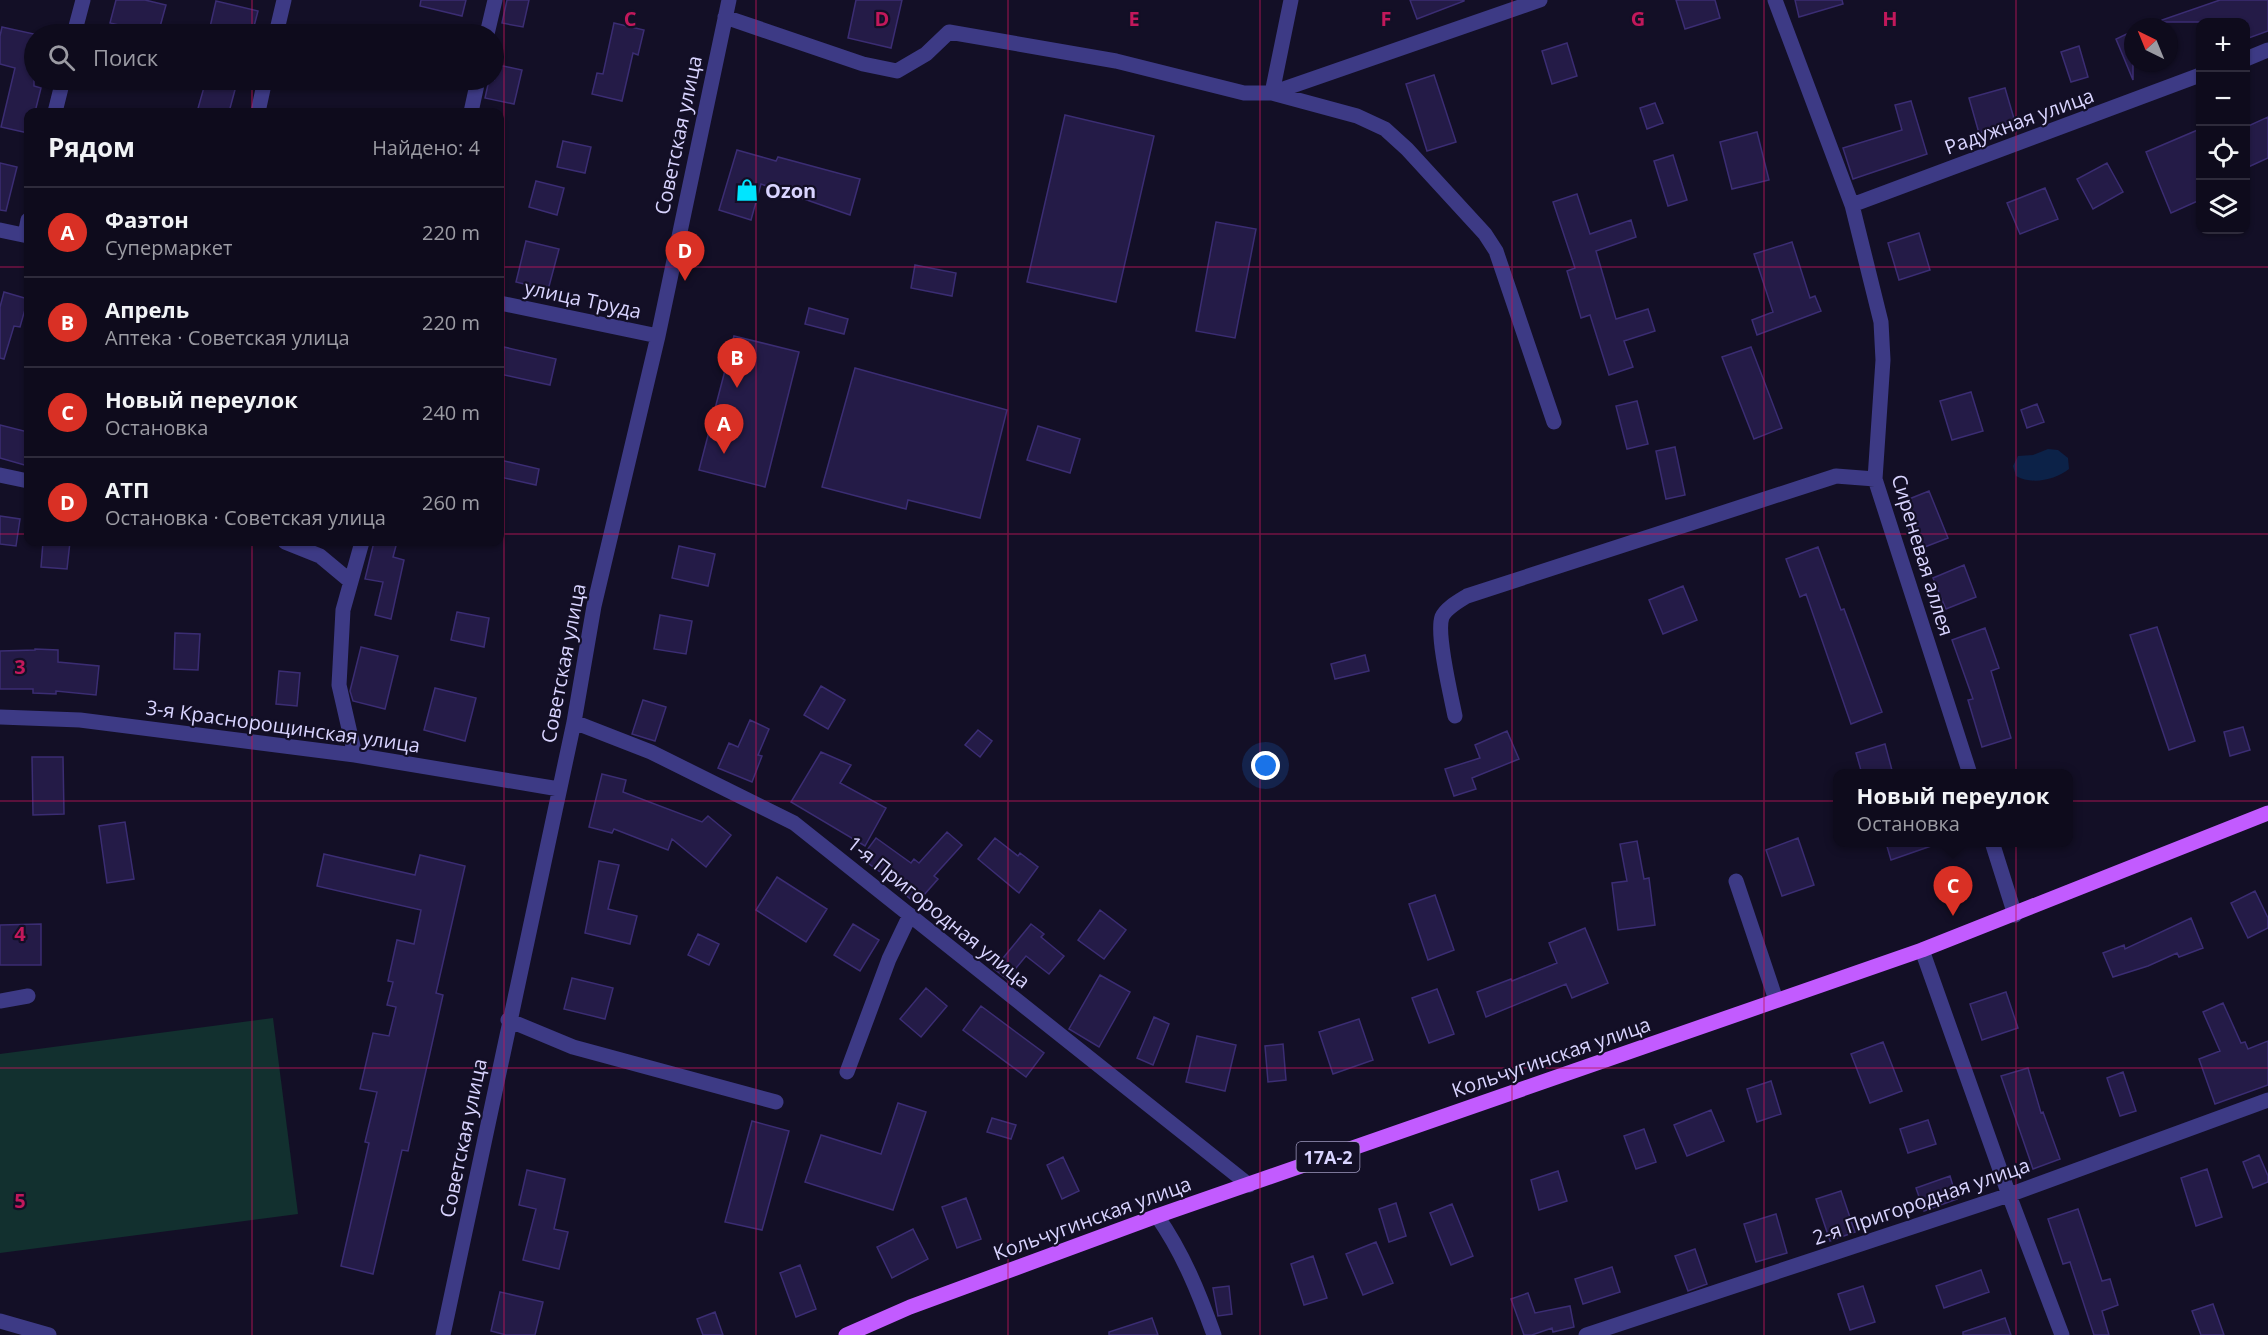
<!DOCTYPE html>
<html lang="ru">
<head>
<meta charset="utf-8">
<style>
  :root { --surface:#0e0b1c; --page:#171425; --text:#f1f3f6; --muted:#9b9ba3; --line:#2e2b3b; --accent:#d93025 }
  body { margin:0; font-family:"Open Sans",sans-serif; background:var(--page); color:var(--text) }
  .controls { position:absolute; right:18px; top:18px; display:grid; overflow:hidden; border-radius:12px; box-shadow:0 2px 4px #0004 }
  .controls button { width:54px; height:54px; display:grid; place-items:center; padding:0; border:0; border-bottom:2px solid var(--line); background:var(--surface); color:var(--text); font:30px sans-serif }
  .compass { position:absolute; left:2124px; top:18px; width:54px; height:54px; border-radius:50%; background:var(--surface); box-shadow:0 2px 4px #0004; rotate:317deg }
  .you { position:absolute; left:1266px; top:766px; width:21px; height:21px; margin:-15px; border:4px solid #fff; border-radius:50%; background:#1a73e8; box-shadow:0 0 0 9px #1a73e833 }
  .badge { display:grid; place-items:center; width:39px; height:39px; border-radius:50%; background:var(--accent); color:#fff; font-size:20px; font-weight:700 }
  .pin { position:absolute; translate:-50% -50px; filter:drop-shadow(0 2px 3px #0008) }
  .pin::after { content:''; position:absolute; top:32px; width:21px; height:18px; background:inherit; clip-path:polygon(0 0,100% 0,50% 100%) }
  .popup { position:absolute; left:1833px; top:769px; width:240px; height:78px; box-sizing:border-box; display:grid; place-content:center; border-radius:12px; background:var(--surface); filter:drop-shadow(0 2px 4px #0005); font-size:20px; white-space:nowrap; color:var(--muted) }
  .popup b { font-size:22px; color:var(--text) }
  .popup::after { content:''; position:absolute; left:50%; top:100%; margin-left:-12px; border:12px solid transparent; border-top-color:var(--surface) }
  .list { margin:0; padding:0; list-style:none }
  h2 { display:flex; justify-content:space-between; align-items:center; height:78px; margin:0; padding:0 24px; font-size:26px }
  h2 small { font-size:20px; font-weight:400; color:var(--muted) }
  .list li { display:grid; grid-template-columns:39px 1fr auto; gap:18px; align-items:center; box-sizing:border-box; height:90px; padding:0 24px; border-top:2px solid var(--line) }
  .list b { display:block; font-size:22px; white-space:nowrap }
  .list p { margin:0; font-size:20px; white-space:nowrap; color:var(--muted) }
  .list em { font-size:20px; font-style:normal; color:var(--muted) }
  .icon { flex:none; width:33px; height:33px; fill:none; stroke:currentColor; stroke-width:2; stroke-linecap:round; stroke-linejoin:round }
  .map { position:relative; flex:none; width:2268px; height:1335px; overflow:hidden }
  .search { position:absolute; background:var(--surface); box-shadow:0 2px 4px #0004; left:24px; top:24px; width:480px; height:66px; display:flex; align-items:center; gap:15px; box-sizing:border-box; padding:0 21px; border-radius:33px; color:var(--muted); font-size:22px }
  .panel { position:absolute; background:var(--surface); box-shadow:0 2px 4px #0004; left:24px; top:108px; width:480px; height:438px; border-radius:12px }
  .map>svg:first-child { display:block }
  .green { fill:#12302f }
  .water { fill:#0c2248 }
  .building { fill:#241b47; stroke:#3b2d73; stroke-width:1.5 }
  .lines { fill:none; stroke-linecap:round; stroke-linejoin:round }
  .minor { stroke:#3d3a85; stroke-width:15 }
  .major { stroke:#c25bff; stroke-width:15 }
  .grid { fill:none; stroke:#c2185b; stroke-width:1.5; stroke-opacity:0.55 }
  .labels { text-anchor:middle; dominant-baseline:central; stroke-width:4.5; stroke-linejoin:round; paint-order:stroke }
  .shield { fill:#130f26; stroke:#9e99be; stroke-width:1.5 }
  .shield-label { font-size:18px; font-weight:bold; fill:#d9d4ff }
  .street-label { font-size:20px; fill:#d9d4ff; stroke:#130f26 }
  .poi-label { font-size:20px; font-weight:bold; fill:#d9d4ff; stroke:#130f26; text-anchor:start }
  .grid-label { font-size:20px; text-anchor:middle; font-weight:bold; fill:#c2185b; stroke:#130f26; stroke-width:4.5; stroke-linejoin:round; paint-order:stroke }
</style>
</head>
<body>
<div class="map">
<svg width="2268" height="1335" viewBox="0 0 2268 1335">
  <rect width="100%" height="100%" fill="#130f26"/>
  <!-- green -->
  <path class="green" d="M273 1018 298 1214 0 1253V1054Z"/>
  <!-- water -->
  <path class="water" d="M2048 449 2058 450 2068 458 2069 469C2055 480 2032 485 2016 476L2013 466 2018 456 2033 455Z"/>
  <!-- building -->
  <path class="building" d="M116 0H145L166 5 158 34 110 23Z
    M421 0H466L462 16 420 6Z
    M507 0H529L523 27 502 23Z
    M856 0H902L891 48 848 38Z
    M1410 0H1464V1L1417 19Z
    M1676 0H1715L1720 18 1685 29Z
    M1795 0H1842L1843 4 1799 17Z
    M2220 0H2268V31L2246 39V22H2162V20Z
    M216 1 258 11 252 34H238L210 27Z
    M614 23 644 30 638 55 633 53 622 101 592 94 597 73 603 74Z
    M2 27 34 34V86L41 88 35 112H28V133L1 127 15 68 0 64V36Z
    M2133 31V80L2116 39Z
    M1567 43 1577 76 1552 84 1542 51Z
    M2079 46 2088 77 2071 82 2061 52Z
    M494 64 522 70 514 104 485 98 489 80H494Z
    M1434 75 1456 142 1427 151 1406 84Z
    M206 80 236 86 229 112H197Z
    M2005 88 2015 122 1979 133 1969 98Z
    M1911 101 1927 154 1853 179 1843 148 1902 130 1895 105Z
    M1655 103 1663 123 1647 129 1640 108Z
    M1065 115 1154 136 1116 302 1027 282Z
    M2268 117V158L2246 168V127Z
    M2200 129V200L2171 213 2146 152Z
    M1757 132 1769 180 1732 189 1720 142Z
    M563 141 591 147 585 173 557 167Z
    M737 150 776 161 778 157 860 179 850 215 761 184 751 220 719 210Z
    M1673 155 1687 200 1668 206 1654 161Z
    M0 163 17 167 6 211 0 210Z
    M2107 163 2123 192 2093 209 2077 179Z
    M536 181 564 188 557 215 529 207Z
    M2045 188 2058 219 2020 234 2007 203Z
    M1577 194 1590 234 1631 220 1636 237 1596 251 1616 319 1648 309 1655 331 1624 341 1633 367 1609 375 1590 315 1581 318 1567 271 1575 268 1553 202Z
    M1216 222 1256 229 1235 338 1196 331Z
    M1919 233 1930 270 1899 280 1888 243Z
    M526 241 559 249 548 290 516 282Z
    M1792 242 1810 298 1815 296 1821 311 1757 335 1752 320 1773 312 1754 254Z
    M915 265 956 273 952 296 911 288Z
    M4 292 28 299 20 327 14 326 4 359 0 358V307Z
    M809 308 848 319 844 334 805 324Z
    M734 336 799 352 765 487 699 470Z
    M504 347 556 359 550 385 500 374Z
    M1751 347 1782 428 1754 439 1722 357Z
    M855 368 1007 410 980 518 908 500 906 509 822 487Z
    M1971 392 1983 431 1952 440 1940 401Z
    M1637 401 1648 444 1627 449 1616 406Z
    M2037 404 2044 422 2027 428 2021 410Z
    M0 425 28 432V466L0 458Z
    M1038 426 1080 439 1070 473 1027 460Z
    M1675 447 1685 495 1666 499 1656 451Z
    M500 460 539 469 536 485 500 477Z
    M1929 491 1948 538 1917 550 1899 503Z
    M0 516 20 519 16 546 0 544Z
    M43 542H70L67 569 41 567Z
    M374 542H397L393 557 404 560 391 619 375 615 383 582 365 579Z
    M679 546 715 554 708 586 672 578Z
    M1818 547 1841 610 1844 609 1882 712 1851 724 1806 594 1800 597 1786 559Z
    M1964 565 1976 597 1946 609 1933 578Z
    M1683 586 1697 620 1663 634 1649 600Z
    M457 612 489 618 484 647 451 640Z
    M660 615 692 621 686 654 654 649Z
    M2157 627 2195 741 2169 750 2130 635Z
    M1985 628 1999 668 1991 671 2011 738 1982 747 1968 700 1973 699 1952 640Z
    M175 633 200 634 198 670 174 669Z
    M361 647 398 656 385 709 353 701 350 691Z
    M35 649 58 650V662L99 666 96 695 56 691V694L33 693V689H0V651L35 650Z
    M1365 655 1369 671 1335 679 1331 664Z
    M279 671 300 673 297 706 276 704Z
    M821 686 845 700 828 729 804 715Z
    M435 688 476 698 465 741 424 730Z
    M643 700 666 707 655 741 632 734Z
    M750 720 769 729 758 755 762 756 752 782 718 768 729 743 738 747Z
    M2243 727 2250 750 2230 756 2224 732Z
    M978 730 992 741 980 757 965 745Z
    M1507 731 1519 759 1472 778 1476 789 1454 796 1445 769 1480 758 1475 745Z
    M1885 744 1893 774H1862L1856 753Z
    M821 752 851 765 840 783 886 808 865 846 791 802Z
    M32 757H63L64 814 33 815Z
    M602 774 626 780 623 792 702 822 708 816 731 835 706 867 672 839 668 850 614 829 612 833 589 827Z
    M125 822 134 879 107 883 99 826Z
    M947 832 962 845 934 876 938 879 916 904 892 883 894 882 861 858 876 838 911 863 914 859 919 863Z
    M995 838 1018 856 1020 853 1038 867 1019 893 978 859Z
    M1798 838 1814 885 1782 896 1766 850Z
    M1637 841 1644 879 1649 878 1655 925 1618 930 1612 883 1627 881 1620 844Z
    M1886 843H1933L1934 845 1891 860Z
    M324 854 415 875 420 855 465 866 436 993 443 995 408 1151 402 1150 373 1274 341 1266 369 1143 365 1142 377 1092 360 1089 373 1033 389 1036 396 1007 387 1005 393 982 388 981 397 940 414 944 421 910 317 886Z
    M599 861 619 865 608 909 637 916 630 944 585 933Z
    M777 877 827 909 806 942 756 910Z
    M2255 891 2268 918V928L2248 938 2231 903Z
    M1435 895 1454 950 1428 960 1409 904Z
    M1100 910 1126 930 1104 959 1078 940Z
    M2191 918 2203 948 2179 957 2177 953 2148 966 2113 977 2103 953 2124 945 2125 949Z
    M41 924V965H0V925Z
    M853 924 879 940 860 971 834 955Z
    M1031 924 1044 934 1041 937 1064 956 1049 974 1026 956 1007 979 994 969Z
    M1585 928 1608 983 1572 998 1566 984 1486 1017 1477 992 1511 979 1512 981 1557 963 1549 943Z
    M698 934 719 944 709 965 688 955Z
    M1100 975 1130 992 1099 1047 1069 1029Z
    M572 978 613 988 605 1019 564 1009Z
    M926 988 947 1006 921 1037 900 1019Z
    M1437 989 1454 1034 1429 1043 1412 998Z
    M2006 992 2018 1028 1982 1040 1970 1004Z
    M2223 1003 2241 1043 2245 1042 2248 1049 2268 1041V1085L2215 1104 2199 1059 2220 1051 2203 1012Z
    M981 1006 1044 1053 1026 1077 963 1030Z
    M1154 1017 1169 1024 1153 1065 1137 1058Z
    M1359 1019 1373 1060 1333 1074 1319 1032Z
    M1197 1036 1236 1045 1225 1091 1186 1082Z
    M1883 1042 1902 1091 1870 1103 1851 1054Z
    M1283 1044 1286 1080 1268 1082 1265 1046Z
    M2028 1068 2041 1113 2043 1112 2060 1159 2033 1169 2001 1076Z
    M2123 1072 2136 1111 2120 1116 2107 1078Z
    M1771 1081 1781 1114 1757 1122 1747 1089Z
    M898 1103 926 1112 893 1210 805 1182 821 1135 881 1154Z
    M1711 1110 1724 1141 1687 1156 1674 1125Z
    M992 1118 1016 1125 1011 1139 987 1132Z
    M1928 1120 1936 1144 1908 1153 1900 1129Z
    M752 1121 789 1131 762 1230 725 1222Z
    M1644 1129 1656 1162 1636 1169 1624 1136Z
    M2259 1155 2268 1176V1182L2253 1188 2243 1162Z
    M1063 1157 1079 1191 1062 1199 1047 1165Z
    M2207 1169 2222 1217 2196 1226 2181 1178Z
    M527 1170 565 1179 554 1229 568 1232 559 1269 523 1260 536 1209 519 1205Z
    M1558 1171 1567 1201 1539 1210 1531 1180Z
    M1950 1176 1957 1199 1924 1211 1916 1188Z
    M1841 1191 1855 1232 1830 1241 1816 1199Z
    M966 1198 981 1239 957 1248 942 1207Z
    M1396 1203 1406 1236 1389 1242 1379 1209Z
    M1452 1204 1473 1256 1451 1265 1430 1213Z
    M2078 1209 2102 1281 2110 1279 2118 1305 2102 1311 2109 1335H2094L2070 1262 2063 1264 2048 1219Z
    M1776 1214 1787 1253 1756 1262 1744 1224Z
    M913 1229 928 1259 892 1278 877 1247Z
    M1376 1242 1393 1283 1363 1295 1346 1254Z
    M1695 1249 1707 1284 1688 1291 1675 1256Z
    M1313 1256 1327 1298 1304 1305 1291 1264Z
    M800 1265 816 1309 796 1317 780 1273Z
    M1612 1267 1620 1292 1583 1304 1575 1279Z
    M1981 1270 1989 1292 1944 1308 1936 1286Z
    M1229 1286 1232 1314 1218 1316 1213 1288Z
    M1863 1286 1875 1322 1850 1330 1838 1294Z
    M500 1292 543 1302 535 1335H506L491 1331Z
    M1528 1293 1535 1313 1570 1306 1574 1327 1553 1332 1552 1328 1532 1335H1524L1511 1299Z
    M2213 1304 2224 1335H2201L2192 1311Z
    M715 1312 723 1335H703L697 1319Z
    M1152 1318 1158 1335H1109V1332Z
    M2005 1318 2011 1335H1963V1332Z"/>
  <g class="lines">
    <!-- minor -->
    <path class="minor" d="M1291 0 1272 93 1357 116 1385 129 1407 149 1485 234 1496 251 1554 422
      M1775 0 1852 205 1881 322 1883 360 1875 479 1970 774
      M725 17 863 64 897 71 926 54 949 32 1116 61 1244 93H1272L1540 0
      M74 34 83 0
      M276 34 284 0
      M487 34 495 0
      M2246 59 2268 50
      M55 112 63 80
      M258 112 265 80
      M471 112 478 80
      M1852 205 2200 75
      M0 230 28 236
      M25 235 28 220
      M500 303 658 336
      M0 475 28 481
      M285 542 320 556 350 581
      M1455 716C1451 696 1436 634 1442 617 1446 608 1459 601 1467 596L1836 476 1875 479
      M0 717 80 720 355 755 559 789
      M574 722 651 752 794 823 1249 1185
      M355 755 339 685 343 610 362 542
      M1992 842 2015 915
      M1736 881 1776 1000
      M1922 950 2009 1195 2062 1335
      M0 1001 28 996
      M508 1020 573 1047 776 1102
      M847 1072 889 959 910 915
      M1157 1216C1183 1253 1199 1293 1214 1335
      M0 1321 49 1335
      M443 1335 574 722 594 606 658 336 729 0
      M1586 1335 2009 1195 2268 1100"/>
    <!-- major -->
    <path class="major" d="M846 1335 910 1307 1157 1216 1922 950 2268 813"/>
  </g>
  <!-- grid -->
  <path class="grid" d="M252 0V34M504 0V1335M756 0V1335M1008 0V1335M1260 0V1335M1512 0V1335M1764 0V1335M2016 0V1335M252 80V112M0 267H28M500 267H2268M0 534H28M500 534H2268M252 542V1335M0 801H2268M0 1068H2268"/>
  <!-- icons -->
  <defs>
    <g id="shop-bare" transform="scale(1.8)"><path d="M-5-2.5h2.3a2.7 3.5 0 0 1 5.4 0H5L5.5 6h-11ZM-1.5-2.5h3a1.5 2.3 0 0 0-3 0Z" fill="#00e5ff" stroke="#130f26" stroke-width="2.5" paint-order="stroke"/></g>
  </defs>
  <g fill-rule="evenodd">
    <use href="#shop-bare" x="747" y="190"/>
  </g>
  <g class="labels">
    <!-- shield labels -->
    <rect class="shield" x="1296.5" y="1142" width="63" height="30" rx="4.5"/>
    <g class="shield-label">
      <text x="1328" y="1157">17А-2</text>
    </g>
    <!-- street labels -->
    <g class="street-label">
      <text transform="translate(2019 121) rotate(-20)">Радужная улица</text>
      <text transform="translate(678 135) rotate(-78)">Советская улица</text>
      <text transform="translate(583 299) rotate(12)">улица Труда</text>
      <text transform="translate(1923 555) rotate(73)">Сиреневая аллея</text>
      <text transform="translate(563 663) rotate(-79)">Советская улица</text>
      <text transform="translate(283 726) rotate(8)">3-я Краснорощинская улица</text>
      <text transform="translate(939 912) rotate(39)">1-я Пригородная улица</text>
      <text transform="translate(1551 1057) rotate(-19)">Кольчугинская улица</text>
      <text transform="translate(463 1138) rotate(-78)">Советская улица</text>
      <text transform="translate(1921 1201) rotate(-19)">2-я Пригородная улица</text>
      <text transform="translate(1092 1218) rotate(-20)">Кольчугинская улица</text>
    </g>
    <!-- poi labels -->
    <g class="poi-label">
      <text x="765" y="190">Ozon</text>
    </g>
  </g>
  <g class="grid-label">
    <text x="630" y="26">C</text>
    <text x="882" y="26">D</text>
    <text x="1134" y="26">E</text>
    <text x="1386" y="26">F</text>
    <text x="1638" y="26">G</text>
    <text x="1890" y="26">H</text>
    <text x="20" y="674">3</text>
    <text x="20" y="941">4</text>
    <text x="20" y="1208">5</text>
  </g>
</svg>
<div class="controls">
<button>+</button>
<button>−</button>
<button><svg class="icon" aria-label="locate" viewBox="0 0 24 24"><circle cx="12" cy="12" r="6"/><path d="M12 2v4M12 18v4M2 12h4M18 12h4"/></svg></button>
<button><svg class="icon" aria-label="layers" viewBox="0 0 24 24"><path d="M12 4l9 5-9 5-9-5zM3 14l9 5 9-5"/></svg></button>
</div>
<svg class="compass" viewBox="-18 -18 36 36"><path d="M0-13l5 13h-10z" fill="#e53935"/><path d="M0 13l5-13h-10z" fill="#9b9ba3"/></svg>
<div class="you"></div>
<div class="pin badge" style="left:724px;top:454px">A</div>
<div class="pin badge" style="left:737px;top:388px">B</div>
<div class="pin badge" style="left:1953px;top:916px">C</div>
<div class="popup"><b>Новый переулок</b>Остановка</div>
<div class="pin badge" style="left:685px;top:281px">D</div>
<div class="search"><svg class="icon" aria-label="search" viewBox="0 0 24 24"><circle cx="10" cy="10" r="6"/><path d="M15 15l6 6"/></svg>Поиск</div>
<section class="panel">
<h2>Рядом<small>Найдено: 4</small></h2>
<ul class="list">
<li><span class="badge">A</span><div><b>Фаэтон</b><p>Супермаркет</p></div><em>220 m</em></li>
<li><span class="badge">B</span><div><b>Апрель</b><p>Аптека · Советская улица</p></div><em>220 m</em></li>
<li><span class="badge">C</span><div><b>Новый переулок</b><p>Остановка</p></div><em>240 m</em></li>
<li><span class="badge">D</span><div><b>АТП</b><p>Остановка · Советская улица</p></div><em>260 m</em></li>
</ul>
</section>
</div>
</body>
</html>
